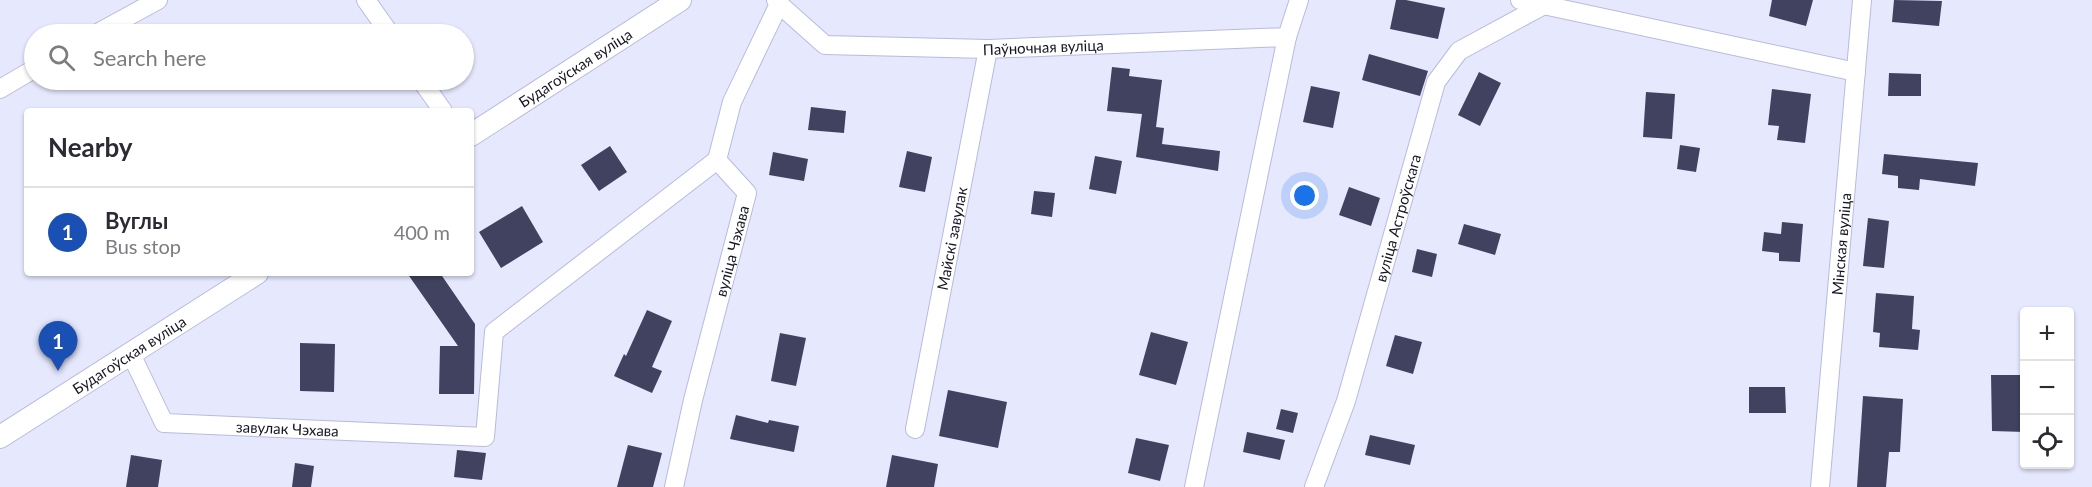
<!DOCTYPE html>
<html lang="en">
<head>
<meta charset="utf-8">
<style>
  :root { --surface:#fff; --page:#f2f2f3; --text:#2b2b33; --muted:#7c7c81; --line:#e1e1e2; --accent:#0f766e }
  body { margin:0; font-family:Lato,sans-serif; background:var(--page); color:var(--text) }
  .controls { position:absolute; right:18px; bottom:18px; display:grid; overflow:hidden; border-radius:6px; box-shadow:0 2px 4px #0004 }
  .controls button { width:54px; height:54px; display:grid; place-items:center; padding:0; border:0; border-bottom:2px solid var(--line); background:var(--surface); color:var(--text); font:30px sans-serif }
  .you { position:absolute; left:1305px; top:196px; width:21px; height:21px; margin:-15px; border:4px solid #fff; border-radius:50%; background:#1a73e8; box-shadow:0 0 0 9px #1a73e833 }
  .badge { display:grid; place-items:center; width:39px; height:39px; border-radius:50%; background:var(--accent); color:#fff; font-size:20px; font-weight:700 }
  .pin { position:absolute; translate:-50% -50px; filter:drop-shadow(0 2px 3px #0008) }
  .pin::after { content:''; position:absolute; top:32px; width:21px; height:18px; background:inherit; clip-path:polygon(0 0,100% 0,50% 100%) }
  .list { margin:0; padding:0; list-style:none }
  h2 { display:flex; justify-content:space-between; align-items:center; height:78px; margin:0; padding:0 24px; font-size:26px }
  h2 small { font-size:20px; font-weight:400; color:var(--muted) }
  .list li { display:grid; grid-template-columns:39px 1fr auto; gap:18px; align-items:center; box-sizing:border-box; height:90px; padding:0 24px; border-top:2px solid var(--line) }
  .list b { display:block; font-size:22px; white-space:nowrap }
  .list p { margin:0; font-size:20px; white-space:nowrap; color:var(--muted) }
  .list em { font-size:20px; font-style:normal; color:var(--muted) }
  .icon { flex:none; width:33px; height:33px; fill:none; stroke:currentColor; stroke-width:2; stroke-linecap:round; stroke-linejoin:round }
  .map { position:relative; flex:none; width:2092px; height:487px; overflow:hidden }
  .search { position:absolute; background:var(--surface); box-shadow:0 2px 4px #0004; left:24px; top:24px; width:450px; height:66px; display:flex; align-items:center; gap:15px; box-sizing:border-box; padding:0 21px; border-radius:33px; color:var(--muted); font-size:22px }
  .panel { position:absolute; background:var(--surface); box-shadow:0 2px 4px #0004; left:24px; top:108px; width:450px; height:168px; border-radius:6px }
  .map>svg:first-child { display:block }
  .building { fill:#40425f }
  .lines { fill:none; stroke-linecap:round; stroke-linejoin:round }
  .minor-casing { stroke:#b8bbde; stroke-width:20 }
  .tertiary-casing { stroke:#b8bbde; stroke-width:24 }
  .minor { stroke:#fff; stroke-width:18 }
  .tertiary { stroke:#fff; stroke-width:22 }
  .labels { text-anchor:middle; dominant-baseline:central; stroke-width:6; stroke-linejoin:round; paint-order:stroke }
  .street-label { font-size:15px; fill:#151622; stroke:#fff }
</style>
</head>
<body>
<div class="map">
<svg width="2092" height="487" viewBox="0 0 2092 487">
  <rect width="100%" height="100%" fill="#e6e8fe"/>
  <!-- building -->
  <path class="building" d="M1396 0H1406L1445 8 1438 39 1390 29Z
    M1772 0H1813L1806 26 1769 16Z
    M1894 0 1942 1 1939 26 1892 22Z
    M1369 54 1428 71 1420 96 1362 80Z
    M1112 67 1130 69 1129 76 1162 80 1156 127 1164 128 1162 144 1220 151 1218 171 1136 157 1142 114 1107 111Z
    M1479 72 1501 83 1480 126 1458 115Z
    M1889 73 1921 74V96H1888Z
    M1311 86 1340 92 1333 128 1303 122Z
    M1772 89 1811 94 1805 143 1777 140 1779 126 1768 125Z
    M1646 92 1675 94 1672 139 1643 137Z
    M811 107 846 111 844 133 808 130Z
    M1680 145 1700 148 1696 172 1677 169Z
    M610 146 627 172 599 191 581 165Z
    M907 151 932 157 925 192 899 187Z
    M773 152 808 159 804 181 769 175Z
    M1884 154 1978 163 1975 186 1920 179 1919 190 1898 188V176L1882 174Z
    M1095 156 1122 161 1116 194 1089 189Z
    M1349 187 1380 198 1371 226 1339 215Z
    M1034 191 1055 193 1052 217 1031 214Z
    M522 206 543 242 501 268 479 232Z
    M1868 218 1889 221 1884 268 1863 266Z
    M1782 222 1803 224 1800 262 1779 261V253L1762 251 1764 232 1781 234Z
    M1464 224 1501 234 1495 255 1458 244Z
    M1417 249 1437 254 1432 277 1412 272Z
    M407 273H440L475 324 474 394H439L440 346H458Z
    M1876 293 1914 296 1912 329 1920 330 1918 350 1879 347 1880 333 1873 332Z
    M647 310 672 321 652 367 662 371 652 393 614 376 624 354 626 356Z
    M1151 332 1188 342 1176 385 1139 375Z
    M780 333 806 338 796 386 771 381Z
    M1395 335 1422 342 1413 374 1386 366Z
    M300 343 335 344 334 392 300 391Z
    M1991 375H2025V432L1992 431Z
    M1749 387H1785L1786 413H1749Z
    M948 390 1007 402 998 448 939 436Z
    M1863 396 1903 399 1900 452H1889L1886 487H1857Z
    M1281 409 1298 413 1293 433 1276 429Z
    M736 415 768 423 769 420 799 426 794 452 730 439Z
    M1247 432 1285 440 1280 460 1243 452Z
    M1370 435 1415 445 1410 465 1365 455Z
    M1136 438 1169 445 1160 481 1128 473Z
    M628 445 662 453 653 487H617Z
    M457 450 486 453 482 480 454 477Z
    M131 455 162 460 158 487H126Z
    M892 455 938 464 934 487H886Z
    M295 463 314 466 311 487H292Z"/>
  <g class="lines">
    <!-- minor casing -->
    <g class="minor-casing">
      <g id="minor">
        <path d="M366 0 390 34"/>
        <path d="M1520 0 1856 72"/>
        <path id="s1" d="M779 4 825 45 988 49 1287 37 1299 0"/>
        <path d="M96 34 158 0"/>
        <path d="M421 80 443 111"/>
        <path d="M0 89 34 69"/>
        <path id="s2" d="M131 354 164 423 485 437 494 332 717 160"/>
        <path id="s3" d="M915 429 988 49"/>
        <path id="s4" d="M674 487 693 400 747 193 717 160 732 102 779 4 776 0"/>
        <path d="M1194 487 1287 37"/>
        <path id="s5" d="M1314 487 1346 401 1436 82 1459 51 1544 5 1546 0"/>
        <path id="s6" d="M1820 487 1862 0"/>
      </g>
    </g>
    <!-- tertiary casing -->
    <g class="tertiary-casing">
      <g id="tertiary">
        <path id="s7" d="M471 135 680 0"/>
        <path id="s8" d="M0 437 257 273"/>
      </g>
    </g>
    <!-- minor -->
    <use href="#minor" class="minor"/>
    <!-- tertiary -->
    <use href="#tertiary" class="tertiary"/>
  </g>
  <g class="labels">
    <!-- street labels -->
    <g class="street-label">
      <text stroke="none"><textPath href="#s1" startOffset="280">Паўночная вуліца</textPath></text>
      <text stroke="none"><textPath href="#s7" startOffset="124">Будагоўская вуліца</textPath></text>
      <text stroke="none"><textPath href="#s5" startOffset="282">вуліца Астроўскага</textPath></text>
      <text stroke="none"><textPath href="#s3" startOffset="194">Майскі завулак</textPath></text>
      <text stroke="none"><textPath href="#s6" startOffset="244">Мінская вуліца</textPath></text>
      <text stroke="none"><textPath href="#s4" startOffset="243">вуліца Чэхава</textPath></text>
      <text stroke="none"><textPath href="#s8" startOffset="153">Будагоўская вуліца</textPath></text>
      <text stroke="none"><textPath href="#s2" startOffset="200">завулак Чэхава</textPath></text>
    </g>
  </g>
</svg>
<div class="controls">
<button>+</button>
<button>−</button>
<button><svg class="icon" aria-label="locate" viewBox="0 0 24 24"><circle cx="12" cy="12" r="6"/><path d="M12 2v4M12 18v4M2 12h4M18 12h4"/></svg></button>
</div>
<div class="you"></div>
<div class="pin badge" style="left:58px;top:371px;background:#1a4fb4">1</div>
<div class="search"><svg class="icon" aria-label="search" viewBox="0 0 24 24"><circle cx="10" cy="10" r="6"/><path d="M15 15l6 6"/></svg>Search here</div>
<section class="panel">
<h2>Nearby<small></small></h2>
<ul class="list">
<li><span class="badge" style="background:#1a4fb4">1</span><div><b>Вуглы</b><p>Bus stop</p></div><em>400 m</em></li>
</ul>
</section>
</div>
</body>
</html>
